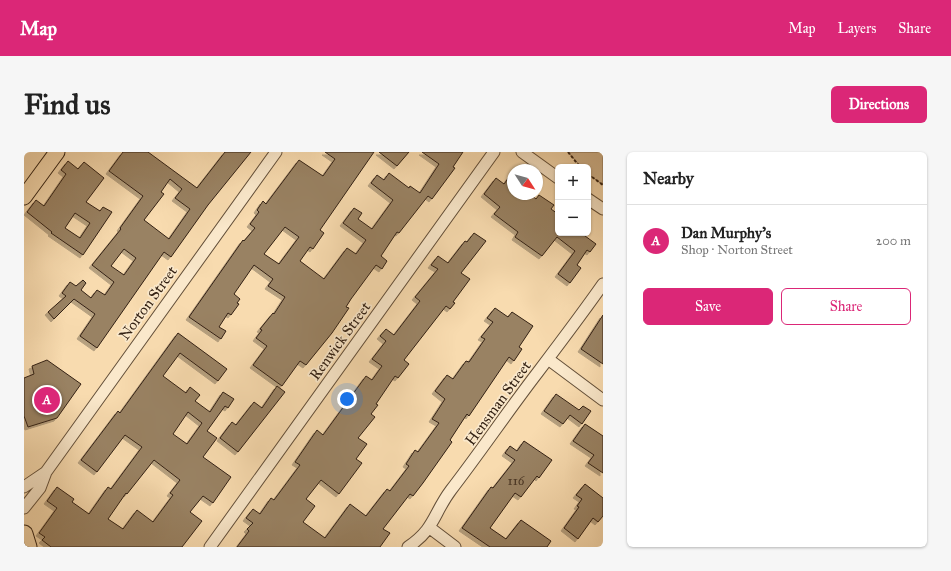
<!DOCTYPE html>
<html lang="en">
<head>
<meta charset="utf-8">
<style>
  :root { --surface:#fff; --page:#f6f6f6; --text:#222; --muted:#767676; --line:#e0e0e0; --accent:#db2777 }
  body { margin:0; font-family:"IM FELL Great Primer",serif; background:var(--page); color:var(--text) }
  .controls { position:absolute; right:12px; top:12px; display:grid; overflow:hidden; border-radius:6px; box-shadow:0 1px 3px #0004 }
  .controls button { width:36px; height:36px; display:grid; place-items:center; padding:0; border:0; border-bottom:1px solid var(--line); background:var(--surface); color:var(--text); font:20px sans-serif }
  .compass { position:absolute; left:483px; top:12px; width:36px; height:36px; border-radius:50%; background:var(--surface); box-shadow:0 1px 3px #0004; rotate:126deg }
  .you { position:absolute; left:323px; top:247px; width:14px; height:14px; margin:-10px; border:3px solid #fff; border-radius:50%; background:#1a73e8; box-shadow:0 0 0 6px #1a73e833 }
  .badge { display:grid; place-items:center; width:26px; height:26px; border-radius:50%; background:var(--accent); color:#fff; font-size:13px; font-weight:700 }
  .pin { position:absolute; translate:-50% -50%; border:2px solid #fff; box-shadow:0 1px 4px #0006 }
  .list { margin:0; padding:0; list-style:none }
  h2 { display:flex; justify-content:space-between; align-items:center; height:52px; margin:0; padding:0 16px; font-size:17px }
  h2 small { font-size:13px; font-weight:400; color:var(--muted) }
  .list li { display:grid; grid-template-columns:26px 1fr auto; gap:12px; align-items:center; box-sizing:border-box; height:72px; padding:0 16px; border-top:1px solid var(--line) }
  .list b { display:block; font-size:15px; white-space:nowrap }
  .list p { margin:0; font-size:13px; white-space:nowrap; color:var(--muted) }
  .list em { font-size:13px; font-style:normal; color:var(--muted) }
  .actions { display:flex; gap:8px; padding:12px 16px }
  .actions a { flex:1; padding:9px 0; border:1px solid var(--accent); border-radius:6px; text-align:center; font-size:14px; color:var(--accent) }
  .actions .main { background:var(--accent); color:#fff }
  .map { position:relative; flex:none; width:579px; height:395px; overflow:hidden; border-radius:6px }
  header { display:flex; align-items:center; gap:24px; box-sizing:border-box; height:56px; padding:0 20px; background:var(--accent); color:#fff }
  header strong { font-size:19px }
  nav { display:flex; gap:22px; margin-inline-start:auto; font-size:14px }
  .intro { display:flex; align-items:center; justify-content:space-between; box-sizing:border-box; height:96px; padding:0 24px }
  h1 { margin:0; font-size:28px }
  .button { padding:10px 18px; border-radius:6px; background:var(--accent); color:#fff; font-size:14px; font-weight:700 }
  main { display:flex; gap:24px; padding:0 24px }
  aside { flex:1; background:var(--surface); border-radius:6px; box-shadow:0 1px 3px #0004 }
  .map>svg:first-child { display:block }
  .green { fill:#d7bb94; stroke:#856e54 }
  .building { fill:#998264; stroke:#332113; fill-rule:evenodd; filter:url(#shadow) }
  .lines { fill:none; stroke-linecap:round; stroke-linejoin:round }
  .minor-casing { stroke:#64503a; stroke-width:13 }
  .major-casing { stroke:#332113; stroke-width:17 }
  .highway-casing { stroke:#332113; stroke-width:19 }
  .path { stroke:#332113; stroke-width:2; stroke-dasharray:3 2; stroke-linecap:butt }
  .minor { stroke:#fae8cb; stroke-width:11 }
  .major { stroke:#f8dbaf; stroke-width:15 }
  .highway { stroke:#f8dbaf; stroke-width:17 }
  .labels { text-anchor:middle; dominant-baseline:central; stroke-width:3.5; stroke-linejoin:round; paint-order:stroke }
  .number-label { font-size:13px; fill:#4c3927 }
  .street-label { font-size:15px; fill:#332113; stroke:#fae8cb }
</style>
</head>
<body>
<header>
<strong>Map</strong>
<nav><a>Map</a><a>Layers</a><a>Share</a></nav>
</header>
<div class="intro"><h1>Find us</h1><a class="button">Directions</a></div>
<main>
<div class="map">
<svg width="579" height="395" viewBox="0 0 579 395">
  <defs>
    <filter id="shadow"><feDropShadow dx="-3" dy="3" stdDeviation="0" flood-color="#0004"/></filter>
  </defs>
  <rect width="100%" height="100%" fill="#f8dbaf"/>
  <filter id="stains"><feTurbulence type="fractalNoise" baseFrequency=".005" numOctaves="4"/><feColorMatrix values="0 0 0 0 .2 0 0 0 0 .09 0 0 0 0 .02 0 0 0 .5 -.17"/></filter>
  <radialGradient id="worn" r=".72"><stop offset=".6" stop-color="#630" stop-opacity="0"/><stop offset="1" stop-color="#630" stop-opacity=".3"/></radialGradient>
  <!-- green -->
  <path class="green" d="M544 0H579V33L564 22V15H557Z"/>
  <!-- building -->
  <path class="building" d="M99 0H124L173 36 201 0H227L184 53 147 105 140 100 73 196 56 184 71 162 50 147 30 167 24 160 42 144 38 141 46 130 52 134 59 128 62 131 57 138 67 146 73 138 81 143 90 130 68 113 97 77 96 76 119 44 85 19ZM146 27 158 37 151 46 166 57 145 87 120 68 140 42 137 40ZM100 97 112 106 100 123 87 114Z
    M301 0H350L296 78 300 81 289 97 286 95 276 109 300 127 323 96 332 102 342 88 319 71 330 56 338 61 334 67 348 77 369 48 347 31 353 23 360 28 365 21 385 36 386 34 396 41 415 12 398 0H439L429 15 431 16 408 47 404 44 375 81 373 80 357 104 363 109 358 117 352 113 327 147 322 155 325 156 308 181 282 213 276 209 258 234 229 213 243 194 232 186 238 178 236 177 249 161 250 162 261 145 244 134 249 127 230 113 210 142 216 147 213 151 215 152 207 163 204 161 195 175 202 179 197 187 165 165 219 88 220 89 231 76 226 72 235 60 233 58 239 49 242 52 275 8 299 24 311 7ZM261 75 275 85 255 112 240 102Z
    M355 0H385L373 14Z
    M44 9 54 17 60 10 80 26 62 50 76 59 79 55 88 60 59 103 27 81 28 80 3 60 12 48 20 54 42 22 37 18ZM51 61 66 71 56 86 41 76Z
    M489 20V42H506L512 47 515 43 530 53 527 57 534 62V81H557L572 92 566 100 563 98 553 113 557 116 546 131 534 122 551 99 533 85 518 104 491 85 494 80 470 62 476 55 460 42 472 26 480 32Z
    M450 81 462 89 437 121 446 127 429 150 431 151 426 157 422 154 380 208 385 212 374 226 371 224 352 252 354 253 347 262 351 265 334 286 343 292 332 307 338 311 315 342 297 328 282 347 291 354 279 370 301 386 326 352 342 364 363 337 366 339 385 314 382 312 391 298 394 300 415 271 408 267 421 247 411 239 423 223 429 227 442 209 445 210 461 187 457 185 469 170 463 166 471 156 484 165 488 160 509 174 495 195 498 197 490 209 485 205 445 264 443 262 426 288 428 290 399 331 389 344 386 342 359 377 366 381 356 395H213L225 379 223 377 229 371 222 366 229 357 236 362 247 346 250 348 276 313 271 310 293 278 299 283 342 224 348 228 358 214 348 207 362 189 356 184 362 177 370 183 396 149 391 145 414 117 407 113 414 104 424 111 441 89 443 90Z
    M579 163V212L557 197Z
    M154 181 203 217 194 229 156 201 139 224 162 241 166 235 176 243 171 249 186 260 199 240 210 247 204 256 201 254 183 279 193 286 179 305 207 325 189 351 179 344 166 360 178 369 158 395H27L18 388 21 385 15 381 33 356 23 349 33 335 50 347 48 350 65 362 84 335 87 337 118 295 101 283 73 320 57 308 94 259 96 261ZM164 260 178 271 163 292 149 282ZM130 308 156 328 146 341 149 343 129 370 113 358 99 377 84 367 102 341 103 342Z
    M23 208 57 232 33 266 4 275 0 264V226L10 222 8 214Z
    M253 234 261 240 214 300 196 286 208 270 212 273 230 250 238 256Z
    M532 242 555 258 559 254 567 259 558 272 546 263 539 272 520 259Z
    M561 272 579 284V321L564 311 570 303 549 289Z
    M500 289 528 308 515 326 513 324 497 345 491 341 466 376 482 387 497 368 527 389 523 395H466L438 376 467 335 469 336 491 308 481 301 486 294 493 299Z
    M561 332 579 346V364L574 370 569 366 554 387 540 376 555 355 553 354 558 347 552 343Z"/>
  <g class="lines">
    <!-- minor casing -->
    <g class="minor-casing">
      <path id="minor" d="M498 0 534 26
        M564 47 579 57
        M524 207 579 248
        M0 335 22 320
        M0 356 16 336 22 320 252 0
        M406 376 431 395
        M186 395 470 0
        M384 395C411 377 409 362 427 338 457 299 484 259 514 220 536 191 558 162 579 132"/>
    </g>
    <!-- major casing -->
    <g class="major-casing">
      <path id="major" d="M0 45 33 0"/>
    </g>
    <!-- highway casing -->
    <g class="highway-casing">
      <path id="highway" d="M0 382 4 395"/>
    </g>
    <!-- path -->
    <path class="path" d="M544 0 556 15
      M564 22 579 33"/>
    <!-- minor -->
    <use href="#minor" class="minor"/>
    <!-- major -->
    <use href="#major" class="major"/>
    <!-- highway -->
    <use href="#highway" class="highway"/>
  </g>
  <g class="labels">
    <!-- number labels -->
    <g class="number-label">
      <text x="492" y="329">116</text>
    </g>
    <!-- street labels -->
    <g class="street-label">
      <text transform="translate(124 151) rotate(-54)">Norton Street</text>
      <text transform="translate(316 189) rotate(-54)">Renwick Street</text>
      <text transform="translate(474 251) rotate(-54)">Hensman Street</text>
    </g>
  </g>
  <rect width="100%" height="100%" filter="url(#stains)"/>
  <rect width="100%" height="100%" fill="url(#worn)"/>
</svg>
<div class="controls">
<button>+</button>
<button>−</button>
</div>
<svg class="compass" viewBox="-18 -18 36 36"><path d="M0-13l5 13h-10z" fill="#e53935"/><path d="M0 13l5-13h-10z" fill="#767676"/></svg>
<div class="you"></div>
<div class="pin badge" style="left:23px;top:248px">A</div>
</div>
<aside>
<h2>Nearby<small></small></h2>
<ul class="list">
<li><span class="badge">A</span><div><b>Dan Murphy's</b><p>Shop · Norton Street</p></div><em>200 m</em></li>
</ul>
<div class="actions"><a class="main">Save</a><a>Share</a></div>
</aside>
</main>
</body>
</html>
